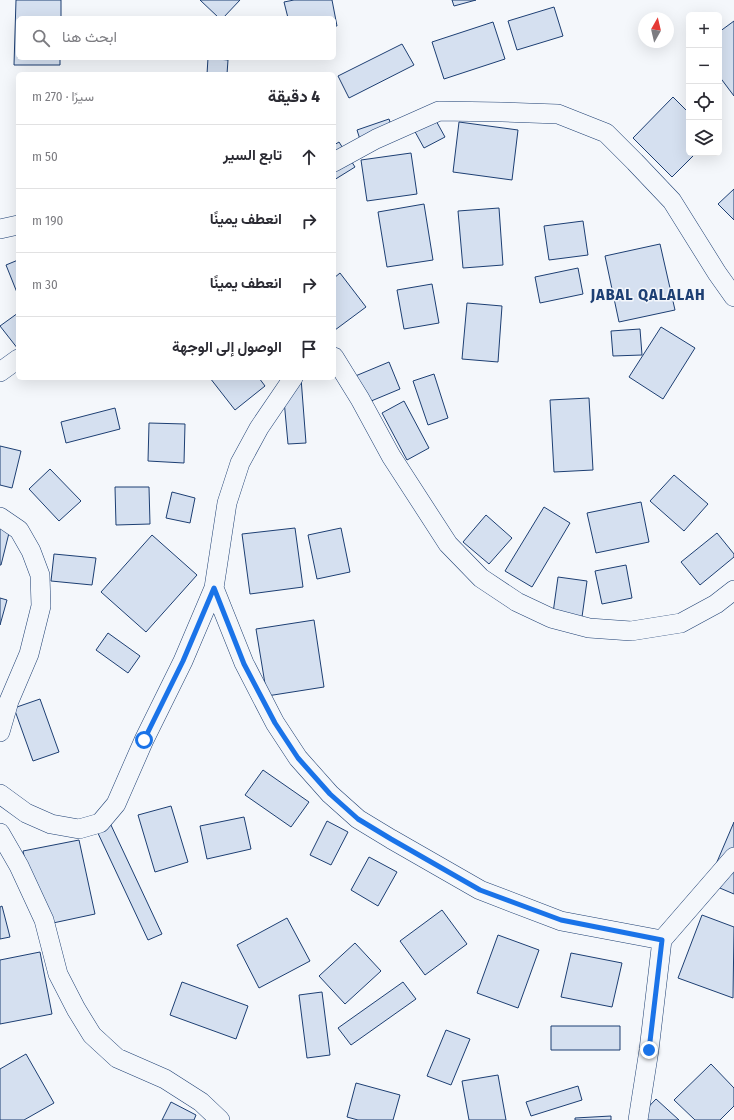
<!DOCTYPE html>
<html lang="ar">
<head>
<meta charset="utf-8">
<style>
  :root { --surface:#fff; --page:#f7f7f7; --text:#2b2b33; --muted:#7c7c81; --line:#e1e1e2 }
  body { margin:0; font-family:"Fira Sans Condensed",Vazirmatn,sans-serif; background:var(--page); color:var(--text); direction:rtl }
  .controls { position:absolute; right:12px; top:12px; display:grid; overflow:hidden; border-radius:6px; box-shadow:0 4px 16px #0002 }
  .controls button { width:36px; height:36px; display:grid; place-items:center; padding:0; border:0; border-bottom:1px solid var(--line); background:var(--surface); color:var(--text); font:20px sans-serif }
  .compass { position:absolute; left:638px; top:12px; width:36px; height:36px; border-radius:50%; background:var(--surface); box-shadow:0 4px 16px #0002; rotate:8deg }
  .stop { position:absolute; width:12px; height:12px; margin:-9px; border:3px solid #1a73e8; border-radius:50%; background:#fff }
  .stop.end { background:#1a73e8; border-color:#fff; box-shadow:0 1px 4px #0008 }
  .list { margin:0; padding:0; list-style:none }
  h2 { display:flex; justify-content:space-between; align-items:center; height:52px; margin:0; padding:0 16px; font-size:17px }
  h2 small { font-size:13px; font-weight:400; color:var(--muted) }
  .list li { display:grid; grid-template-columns:26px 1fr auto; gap:12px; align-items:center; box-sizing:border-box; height:64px; padding:0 16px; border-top:1px solid var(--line) }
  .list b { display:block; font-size:15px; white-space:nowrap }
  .list em { font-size:13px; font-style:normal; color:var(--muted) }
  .icon { flex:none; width:22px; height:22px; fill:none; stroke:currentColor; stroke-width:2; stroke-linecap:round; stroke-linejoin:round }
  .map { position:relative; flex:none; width:734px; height:1120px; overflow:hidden; direction:ltr }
  .search { position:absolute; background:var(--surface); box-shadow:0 4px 16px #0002; left:16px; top:16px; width:320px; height:44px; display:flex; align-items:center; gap:10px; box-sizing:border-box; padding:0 14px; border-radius:6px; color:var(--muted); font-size:15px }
  .panel { position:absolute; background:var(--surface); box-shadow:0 4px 16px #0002; left:16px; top:72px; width:320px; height:308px; border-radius:6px; direction:rtl }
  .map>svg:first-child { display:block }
  .building { fill:#d5e0f0; stroke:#1d3f73 }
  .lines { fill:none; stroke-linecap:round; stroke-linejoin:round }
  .street-casing { stroke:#1d3f73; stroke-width:20 }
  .street { stroke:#f4f7fb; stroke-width:19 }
  .route { stroke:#1a73e8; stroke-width:5 }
  .labels { text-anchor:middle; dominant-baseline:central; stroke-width:3; stroke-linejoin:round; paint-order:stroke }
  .district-label { font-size:16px; font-weight:bold; letter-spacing:1px; fill:#1d3f73; stroke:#f4f7fb }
</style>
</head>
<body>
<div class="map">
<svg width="734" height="1120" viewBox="0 0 734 1120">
  <rect width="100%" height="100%" fill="#f4f7fb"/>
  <!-- building -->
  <path class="building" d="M16 0H61V18H18V58H60V65H14Z
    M200 0H240L223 18H219Z
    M294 0H332L337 26H334V18H288L284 2Z
    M452 0H476L454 6Z
    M554 7 563 36 517 50 508 21Z
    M734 21V96L719 76V32Z
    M493 22 505 59 444 79 432 42Z
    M402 44 414 65 349 98 338 76Z
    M208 58 228 60 227 74H207Z
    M673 97 689 113V153H696L672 177 633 138Z
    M429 108 445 137 424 148 408 119Z
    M389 119 395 137 363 149 357 130Z
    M459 122 518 130 512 180 453 172Z
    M339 142 355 167 334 180V145Z
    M411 153 417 194 367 201 361 160Z
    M734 189V220L718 204Z
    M424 204 433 260 387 267 378 212Z
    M499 208 503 265 463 268 458 211Z
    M583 221 588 255 549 260 544 226Z
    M660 244 675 310 619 322 605 256Z
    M18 260V295L6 265Z
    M578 268 583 294 540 303 535 277Z
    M340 273 366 307 335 330 334 328V278Z
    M432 284 439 323 404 329 397 290Z
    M467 303 502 306 498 362 462 359Z
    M18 313V349L0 326Z
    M661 327 695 348 663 399 629 377Z
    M640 329 642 355 613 356 611 331Z
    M389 362 400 389 364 404 353 377Z
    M434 374 448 418 428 425 413 381Z
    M210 378H259L265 386 235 410Z
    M282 378H301L306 443 288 444Z
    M589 398 593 470 554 472 550 400Z
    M404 401 429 448 407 460 382 413Z
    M115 408 120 429 66 443 61 422Z
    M149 423 185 424 184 463 148 461Z
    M0 446 21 451 12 488 0 485Z
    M50 469 81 501 59 521 29 489Z
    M674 475 708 504 684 531 650 501Z
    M115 487H149L150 524 116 525Z
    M172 492 195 498 190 523 166 518Z
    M641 502 649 542 596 553 587 513Z
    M544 507 570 523 532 587 505 571Z
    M486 515 512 538 489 564 463 542Z
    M0 527 10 529 1 565H0Z
    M295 528 303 587 250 594 242 534Z
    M341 528 350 572 317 579 308 535Z
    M717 533 734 554V557L700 585 681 562Z
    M152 535 197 575 146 632 101 592Z
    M54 554 96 558 92 585 51 581Z
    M626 565 632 598 602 604 595 571Z
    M558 577 587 581 582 617 553 613Z
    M0 598 7 600 0 625Z
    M314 620 324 687 267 696 256 629Z
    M108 633 140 656 128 673 96 650Z
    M40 699 59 752 33 761 14 708Z
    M263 770 309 802 291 827 245 795Z
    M171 806 188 862 155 872 138 815Z
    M244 817 251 849 207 859 200 826Z
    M327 821 348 832 331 865 310 855Z
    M734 822V894L708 883Z
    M110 823 162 934 148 940 96 829Z
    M79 840 95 914 39 926 23 851Z
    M369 857 397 872 378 906 351 890Z
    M2 906 10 937 0 939V907Z
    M442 910 467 944 425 975 400 941Z
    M702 915 734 927 733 998 678 978Z
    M287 918 310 961 259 988 237 945Z
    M498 935 539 950 518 1008 477 993Z
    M355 943 381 971 345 1004 319 976Z
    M40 952 52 1014 0 1024V960Z
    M571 953 622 963 612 1007 561 997Z
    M182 982 248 1006 236 1039 170 1015Z
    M403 982 416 999 351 1045 338 1028Z
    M322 992 330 1055 307 1058 299 995Z
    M551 1026H620V1050H551Z
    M446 1030 470 1039 451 1085 427 1076Z
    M26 1054 54 1103 24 1120H0V1069Z
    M711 1064 734 1088V1106L720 1120H695L674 1100Z
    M498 1075 506 1120H469L462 1081Z
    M356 1083 400 1095 393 1120H358L347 1117Z
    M578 1086 582 1100 531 1116 526 1102Z
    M656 1099 679 1120H636Z
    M171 1102 196 1115 194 1120H162Z
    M611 1116V1120H575V1118Z"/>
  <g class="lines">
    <!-- street casing -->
    <g class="street-casing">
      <path id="street" d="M334 162 376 139 439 111 502 112 558 114 606 133 635 162 672 201 717 273 734 297
        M0 229 18 225
        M334 357 360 399 391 456 448 544 481 578 517 602 551 618 589 628 631 631 681 623 716 604 734 590
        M0 372 18 359
        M0 517 19 530 31 551 40 575 41 606 29 654 9 701 0 732
        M214 588 244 663 275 723 298 758 330 794 358 819 391 839 480 890 561 921 662 940
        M0 794 26 813 51 824 79 829 100 823 116 804 144 740 183 661 214 588 227 503 240 463 259 428 293 378
        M0 833 19 866 44 920 58 974 76 1009 92 1035 117 1058 165 1079 201 1102 220 1120
        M638 1120 649 1050 662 940 734 857"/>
    </g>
    <!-- street -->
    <use href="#street" class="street"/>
  </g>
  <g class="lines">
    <!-- route -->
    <path class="route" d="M144 740 183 661 214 588 244 664 275 723 298 758 330 794 358 819 391 839 480 890 561 920 662 940 649 1050"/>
  </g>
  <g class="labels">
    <!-- district labels -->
    <g class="district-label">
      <text x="648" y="294">JABAL QALALAH</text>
    </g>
  </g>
</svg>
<div class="controls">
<button>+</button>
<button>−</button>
<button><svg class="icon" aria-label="locate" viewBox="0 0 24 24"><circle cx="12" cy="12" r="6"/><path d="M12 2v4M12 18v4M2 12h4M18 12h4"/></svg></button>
<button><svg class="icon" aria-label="layers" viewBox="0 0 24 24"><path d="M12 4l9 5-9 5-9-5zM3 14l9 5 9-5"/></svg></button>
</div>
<svg class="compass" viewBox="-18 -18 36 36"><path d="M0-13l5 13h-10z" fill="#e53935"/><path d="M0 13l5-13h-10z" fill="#7c7c81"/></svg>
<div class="stop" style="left:144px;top:740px"></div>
<div class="stop end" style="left:649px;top:1050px"></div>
<div class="search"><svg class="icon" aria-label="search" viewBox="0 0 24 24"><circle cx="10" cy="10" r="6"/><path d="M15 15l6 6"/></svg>ابحث هنا</div>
<section class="panel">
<h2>4 دقيقة<small>سيرًا · 270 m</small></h2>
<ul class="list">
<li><svg class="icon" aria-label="ahead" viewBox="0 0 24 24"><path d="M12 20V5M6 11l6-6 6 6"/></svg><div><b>تابع السير</b></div><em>50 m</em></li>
<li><svg class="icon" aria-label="right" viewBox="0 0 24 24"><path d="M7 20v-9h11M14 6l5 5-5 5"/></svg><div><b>انعطف يمينًا</b></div><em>190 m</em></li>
<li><svg class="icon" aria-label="right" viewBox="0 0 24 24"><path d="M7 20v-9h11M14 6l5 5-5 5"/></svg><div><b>انعطف يمينًا</b></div><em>30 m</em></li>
<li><svg class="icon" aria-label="arrive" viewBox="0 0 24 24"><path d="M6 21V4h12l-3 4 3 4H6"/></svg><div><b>الوصول إلى الوجهة</b></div></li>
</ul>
</section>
</div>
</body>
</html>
